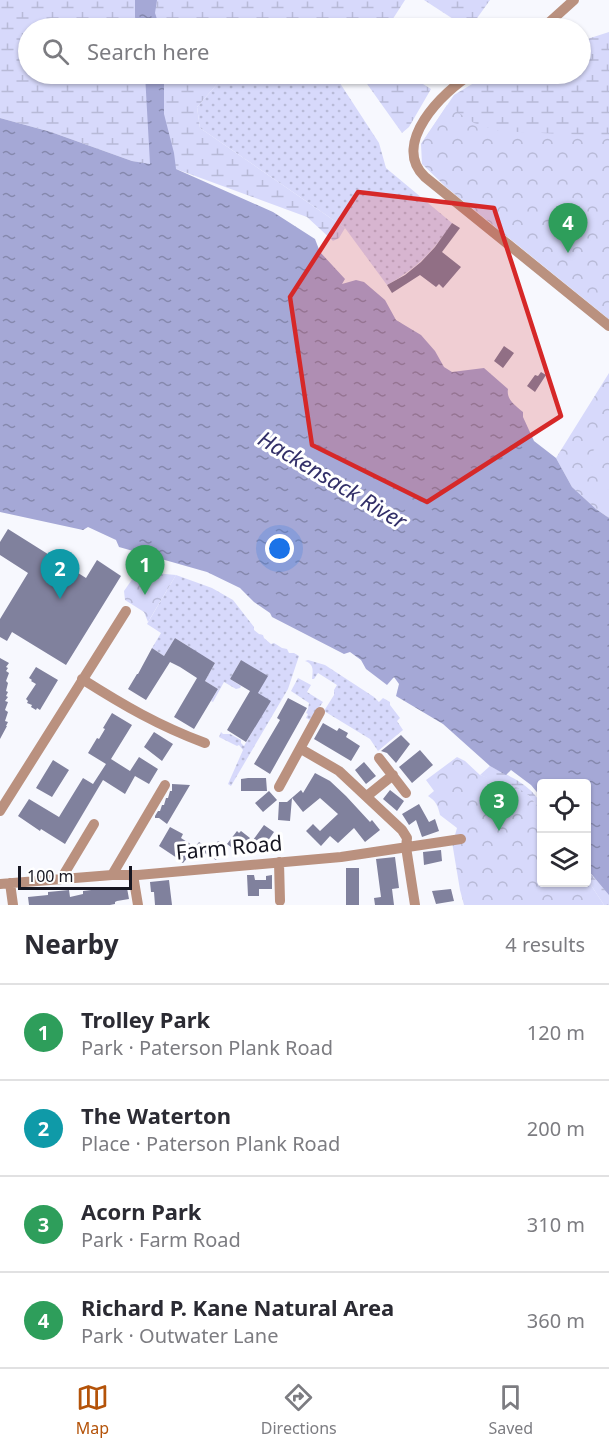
<!DOCTYPE html>
<html lang="en">
<head>
<meta charset="utf-8">
<style>
  :root { --surface:#fff; --page:#f2f2f3; --text:#2b2b33; --muted:#7c7c81; --line:#e1e1e2; --accent:#b45309 }
  body { margin:0; font-family:"Noto Sans",sans-serif; background:var(--page); color:var(--text) }
  .controls { position:absolute; right:18px; bottom:18px; display:grid; overflow:hidden; border-radius:6px; box-shadow:0 2px 4px #0004 }
  .controls button { width:54px; height:54px; display:grid; place-items:center; padding:0; border:0; border-bottom:2px solid var(--line); background:var(--surface); color:var(--text); font:30px sans-serif }
  .scale { position:absolute; left:18px; bottom:15px; width:114px; box-sizing:border-box; padding-left:6px; border:3px solid #161621; border-top:0; font-size:16px; line-height:21px; white-space:nowrap; color:#161621; -webkit-text-stroke:4px #fff; paint-order:stroke }
  .you { position:absolute; left:280px; top:549px; width:21px; height:21px; margin:-15px; border:4px solid #fff; border-radius:50%; background:#1a73e8; box-shadow:0 0 0 9px #1a73e833 }
  .badge { display:grid; place-items:center; width:39px; height:39px; border-radius:50%; background:var(--accent); color:#fff; font-size:20px; font-weight:700 }
  .pin { position:absolute; translate:-50% -50px; filter:drop-shadow(0 2px 3px #0008) }
  .pin::after { content:''; position:absolute; top:32px; width:21px; height:18px; background:inherit; clip-path:polygon(0 0,100% 0,50% 100%) }
  .list { margin:0; padding:0; list-style:none }
  h2 { display:flex; justify-content:space-between; align-items:center; height:78px; margin:0; padding:0 24px; font-size:26px }
  h2 small { font-size:20px; font-weight:400; color:var(--muted) }
  .list li { display:grid; grid-template-columns:39px 1fr auto; gap:18px; align-items:center; box-sizing:border-box; height:96px; padding:0 24px; border-top:2px solid var(--line) }
  .list b { display:block; font-size:22px; white-space:nowrap }
  .list p { margin:0; font-size:20px; white-space:nowrap; color:var(--muted) }
  .list em { font-size:20px; font-style:normal; color:var(--muted) }
  .icon { flex:none; width:33px; height:33px; fill:none; stroke:currentColor; stroke-width:2; stroke-linecap:round; stroke-linejoin:round }
  .map { position:relative; flex:none; width:609px; height:905px; overflow:hidden }
  .search { position:absolute; background:var(--surface); box-shadow:0 2px 4px #0004; left:18px; right:18px; top:18px; height:66px; display:flex; align-items:center; gap:15px; box-sizing:border-box; padding:0 21px; border-radius:33px; color:var(--muted); font-size:22px }
  .sheet { height:462px; background:var(--surface) }
  nav { display:flex; justify-content:space-around; align-items:center; box-sizing:border-box; height:84px; border-top:2px solid var(--line); background:var(--surface); font-size:16px; color:var(--muted) }
  nav a { display:grid; justify-items:center; gap:3px }
  nav .on { color:var(--accent) }
  .map>svg:first-child { display:block }
  .grass { fill:url(#grass-dots) }
  .wetland { fill:url(#wetland-marsh) }
  .park { fill:url(#park-crowns) }
  .garden { fill:#d7d9fb }
  .water { fill:url(#water-ripples) }
  .building { fill:#80819d }
  .lines { fill:none; stroke-linecap:round; stroke-linejoin:round }
  .minor { stroke:#ba917f; stroke-width:10 }
  .marked { fill:#d62828; fill-opacity:0.2; stroke:#d62828; stroke-width:4.5; stroke-linejoin:round }
  .labels { text-anchor:middle; dominant-baseline:central; stroke-width:6; stroke-linejoin:round; paint-order:stroke }
  .street-label { font-size:21px; fill:#161621; stroke:#fff }
  .water-label { font-size:22px; font-style:italic; fill:#322f68; stroke:#fff }
</style>
</head>
<body>
<div class="map">
<svg width="609" height="905" viewBox="0 0 609 905">
  <defs>
    <pattern id="grass-dots" width="8" height="8" patternUnits="userSpaceOnUse" patternTransform="scale(1.5)"><rect width="8" height="8" fill="#d7d9fb"/><path d="M2 2h.1M6 6h.1" fill="none" stroke="#b8bad7" stroke-width="1.8" stroke-linecap="round"/></pattern>
    <pattern id="wetland-marsh" width="20" height="14" patternUnits="userSpaceOnUse" patternTransform="scale(1.5)"><rect width="20" height="14" fill="#d7d9fb"/><path d="M1 5h8M5 5V1M11 12h8M15 12V8" fill="none" stroke="#b8bad7"/></pattern>
    <pattern id="park-crowns" width="20" height="18" patternUnits="userSpaceOnUse" patternTransform="scale(1.5)"><rect width="20" height="18" fill="#d7d9fb"/><path d="M2 6a3 3 0 1 1 6 0M12 15a3 3 0 1 1 6 0" fill="none" stroke="#b8bad7"/></pattern>
    <pattern id="water-ripples" width="26" height="14" patternUnits="userSpaceOnUse" patternTransform="scale(1.5)"><rect width="26" height="14" fill="#a5a8d6"/><path d="M2 4q2-2 4 0t4 0M15 11q2-2 4 0t4 0" fill="none" stroke="#8588ad"/></pattern>
  </defs>
  <rect width="100%" height="100%" fill="#f7f8fe"/>
  <!-- grass -->
  <path class="grass" d="M226 74H334L379 143 386 168 452 223C432 253 418 267 387 285L345 228 200 128 197 107Z
    M176 575 212 588 233 600 254 627V630L259 634 263 635 264 638 271 644 274 643 282 648 287 649 289 653H294L299 656 288 689 231 786 228 784 243 750 239 745 237 746 219 737 221 732 223 734H230L241 740V743L244 746 255 727 254 725 258 693 241 660 230 679 241 686 240 688 236 689 224 682 213 702 211 701 218 689 205 681 215 663 190 649 191 648 175 638 164 656 152 648 161 633 147 624Z
    M308 660 325 665 374 697 379 702 383 698 390 702V705L400 718 397 721 403 730 378 751 370 739 324 711 334 695V690L337 685 318 673 314 679H312C313 670 314 664 305 661Z
    M298 678 311 685 307 692 323 702 310 720 306 718 308 714 306 713 308 709 309 703 291 691Z"/>
  <!-- wetland -->
  <path class="wetland" d="M0 0H405L387 28H309L303 26 295 28H28V74H226L197 107 200 128 345 228 339 238 333 241 307 217 176 169 132 161 51 132 0 118Z
    M424 0H490L470 28H467Z
    M609 32V319L445 186 421 144 454 95 482 78 492 74H580L581 41Z
    M360 74H407L431 89 409 127 402 133Z
    M490 766C507 775 541 789 541 810L528 795 480 775Z
    M586 869 609 894V905H604L587 879Z"/>
  <!-- park -->
  <path class="park" d="M447 105 474 123 499 131 609 136V319L445 186 422 164 421 144Z
    M609 373V518L596 509 572 487 556 458Z
    M140 568 155 573 176 575 148 622 144 612 125 600 124 591Z
    M457 757 465 761 480 775 518 788 528 795 541 810 542 882H586L587 879 604 905H464L460 890 452 842H457L455 835 457 828 440 815C438 806 436 801 428 796L434 791 426 780Z"/>
  <!-- garden -->
  <path class="garden" d="M601 439 608 444 594 467 586 462Z
    M597 482 609 490V508L603 504 606 499 592 490Z"/>
  <!-- water -->
  <path class="water" d="M135 0H157L155 13 160 28H138L135 17Z
    M145 74H164V114L174 153 176 169 273 212 315 239 320 252 345 279 342 284 356 280 364 282 385 300 396 320 421 335 435 351 444 367 452 372 484 368 508 389C506 400 516 406 523 412V417L534 441 556 458 572 487 596 509 609 518V895L587 869 586 784H542L541 797 531 785 511 770 506 775 490 766 443 724 396 696 399 684 394 677 387 685 366 669 361 660 350 652 344 654 272 617 270 613 254 602 240 588 207 572 119 547 116 540 88 527 83 530 0 512V118L51 132 132 161 150 164Z"/>
  <!-- building -->
  <path class="building" d="M452 223 460 228 442 252 461 267 443 288 439 284 436 287 420 275 392 293 387 285 405 275 421 262 435 247Z
    M504 346 514 353 503 368 494 361Z
    M541 372 546 375 535 392 527 386 535 375 538 376Z
    M8 529 86 578 97 560 121 576 66 665 12 632 7 641 0 637V619L28 573 0 555V542Z
    M175 638 215 663 205 681 218 689 194 729 174 717 197 678 180 667 170 662 146 700 128 689 137 674H138L152 648 164 656Z
    M0 658 9 663 6 667 8 668 6 671 9 673 6 681 8 683 6 691 8 692 6 696 8 697 5 701 8 702 5 710 8 712 5 721 8 722 6 726H7L0 739Z
    M241 660 268 676 258 693 271 701 246 742 227 730 250 691 230 679Z
    M36 667 58 680 40 710 37 708 36 710 31 707 32 705 27 703 28 701 26 699 36 684 31 681 32 680 29 678Z
    M288 698 307 708 270 774 254 764 280 720 277 718Z
    M112 713 132 725 111 759 130 771 139 757 158 769 149 784 135 776 125 794 103 780 65 844 41 829 40 831 18 816 29 799 59 817 83 778 93 784 106 764 88 753 97 738 99 739 105 729 103 728Z
    M323 723 337 731 339 728 348 733 346 737 360 746 351 761 314 739Z
    M154 732 173 744 162 761 144 747Z
    M401 735 410 744 396 763 387 753 381 751Z
    M420 750 433 765 412 783 399 767Z
    M53 760 69 770 52 797 36 788Z
    M364 762 376 776 366 784 355 770Z
    M315 773 330 781 346 796 370 822 372 820 380 830 365 842 354 828 338 843 330 836 321 846 306 831 313 824 320 831 338 814 320 798 303 812 292 798 290 821 278 820 279 802H287L301 790 303 793Z
    M248 778H266L267 791H241V779Z
    M172 784 190 785 167 824 159 818H155V816L158 811H160L162 805H164L166 798H168L170 791H172Z
    M390 790 404 801 397 811 383 799Z
    M269 791 277 800 263 812 255 803Z
    M419 804 429 822 435 819 439 831 422 837 416 820 409 825 402 814Z
    M264 825 274 832 263 848 253 840Z
    M170 827 183 834 181 838 195 847 199 842 212 850 218 841 225 844 216 860 203 852 198 860H195L188 857 183 863 176 859 177 858 159 846Z
    M237 831 239 833 241 831 250 838 239 853 227 844Z
    M441 850 442 861 424 865 423 852Z
    M395 857 399 888 392 889 394 905H375L374 898 381 897 376 859Z
    M346 868H359V905H346Z
    M247 875H254L255 880H266V876L272 875V889H259V896H248Z
    M169 880 172 905H155L154 892H151L150 882Z
    M116 887V889L127 888 129 899 117 901 115 902V904L110 905H29L28 897 48 895V892L69 890 70 897 83 894V891Z
    M451 889 454 901 436 904 432 891Z"/>
  <g class="lines">
    <!-- minor -->
    <path class="minor" d="M543 28 574 0
      M472 74C443 91 390 144 425 177L609 326
      M82 679C123 705 159 726 205 743
      M301 749 339 771 402 830 407 838 406 847 415 905
      M379 758 406 793
      M279 787 320 712
      M367 796 393 775
      M0 811 126 611
      M279 862 280 901
      M112 875 165 785
      M133 875 138 905
      M61 879 94 824
      M10 883 13 905
      M0 884 112 875H138L341 857 461 839"/>
  </g>
  <!-- marked area -->
  <path class="marked" d="M358 192 494 208 561 416 427 502 312 445 290 297Z"/>
  <g class="labels">
    <!-- street labels -->
    <g class="street-label">
      <text transform="translate(229 847) rotate(-5)">Farm Road</text>
    </g>
    <!-- water labels -->
    <g class="water-label">
      <text transform="translate(333 479) rotate(31)">Hackensack River</text>
    </g>
  </g>
</svg>
<div class="controls">
<button><svg class="icon" aria-label="locate" viewBox="0 0 24 24"><circle cx="12" cy="12" r="6"/><path d="M12 2v4M12 18v4M2 12h4M18 12h4"/></svg></button>
<button><svg class="icon" aria-label="layers" viewBox="0 0 24 24"><path d="M12 4l9 5-9 5-9-5zM3 14l9 5 9-5"/></svg></button>
</div>
<div class="scale">100 m</div>
<div class="you"></div>
<div class="pin badge" style="left:145px;top:595px;background:#2e9e5b">1</div>
<div class="pin badge" style="left:60px;top:599px;background:#0f9aa8">2</div>
<div class="pin badge" style="left:499px;top:831px;background:#2e9e5b">3</div>
<div class="pin badge" style="left:568px;top:253px;background:#2e9e5b">4</div>
<div class="search"><svg class="icon" aria-label="search" viewBox="0 0 24 24"><circle cx="10" cy="10" r="6"/><path d="M15 15l6 6"/></svg>Search here</div>
</div>
<section class="sheet">
<h2>Nearby<small>4 results</small></h2>
<ul class="list">
<li><span class="badge" style="background:#2e9e5b">1</span><div><b>Trolley Park</b><p>Park · Paterson Plank Road</p></div><em>120 m</em></li>
<li><span class="badge" style="background:#0f9aa8">2</span><div><b>The Waterton</b><p>Place · Paterson Plank Road</p></div><em>200 m</em></li>
<li><span class="badge" style="background:#2e9e5b">3</span><div><b>Acorn Park</b><p>Park · Farm Road</p></div><em>310 m</em></li>
<li><span class="badge" style="background:#2e9e5b">4</span><div><b>Richard P. Kane Natural Area</b><p>Park · Outwater Lane</p></div><em>360 m</em></li>
</ul>
</section>
<nav>
<a class="on"><svg class="icon" aria-label="map" viewBox="0 0 24 24"><path d="M3 6l6-2 6 2 6-2v14l-6 2-6-2-6 2zM9 4v14M15 6v14"/></svg>Map</a>
<a><svg class="icon" aria-label="directions" viewBox="0 0 24 24"><path d="M12 3l9 9-9 9-9-9zM9 14v-3h6M13 9l2 2-2 2"/></svg>Directions</a>
<a><svg class="icon" aria-label="saved" viewBox="0 0 24 24"><path d="M7 4h10v16l-5-4-5 4z"/></svg>Saved</a>
</nav>
</body>
</html>
